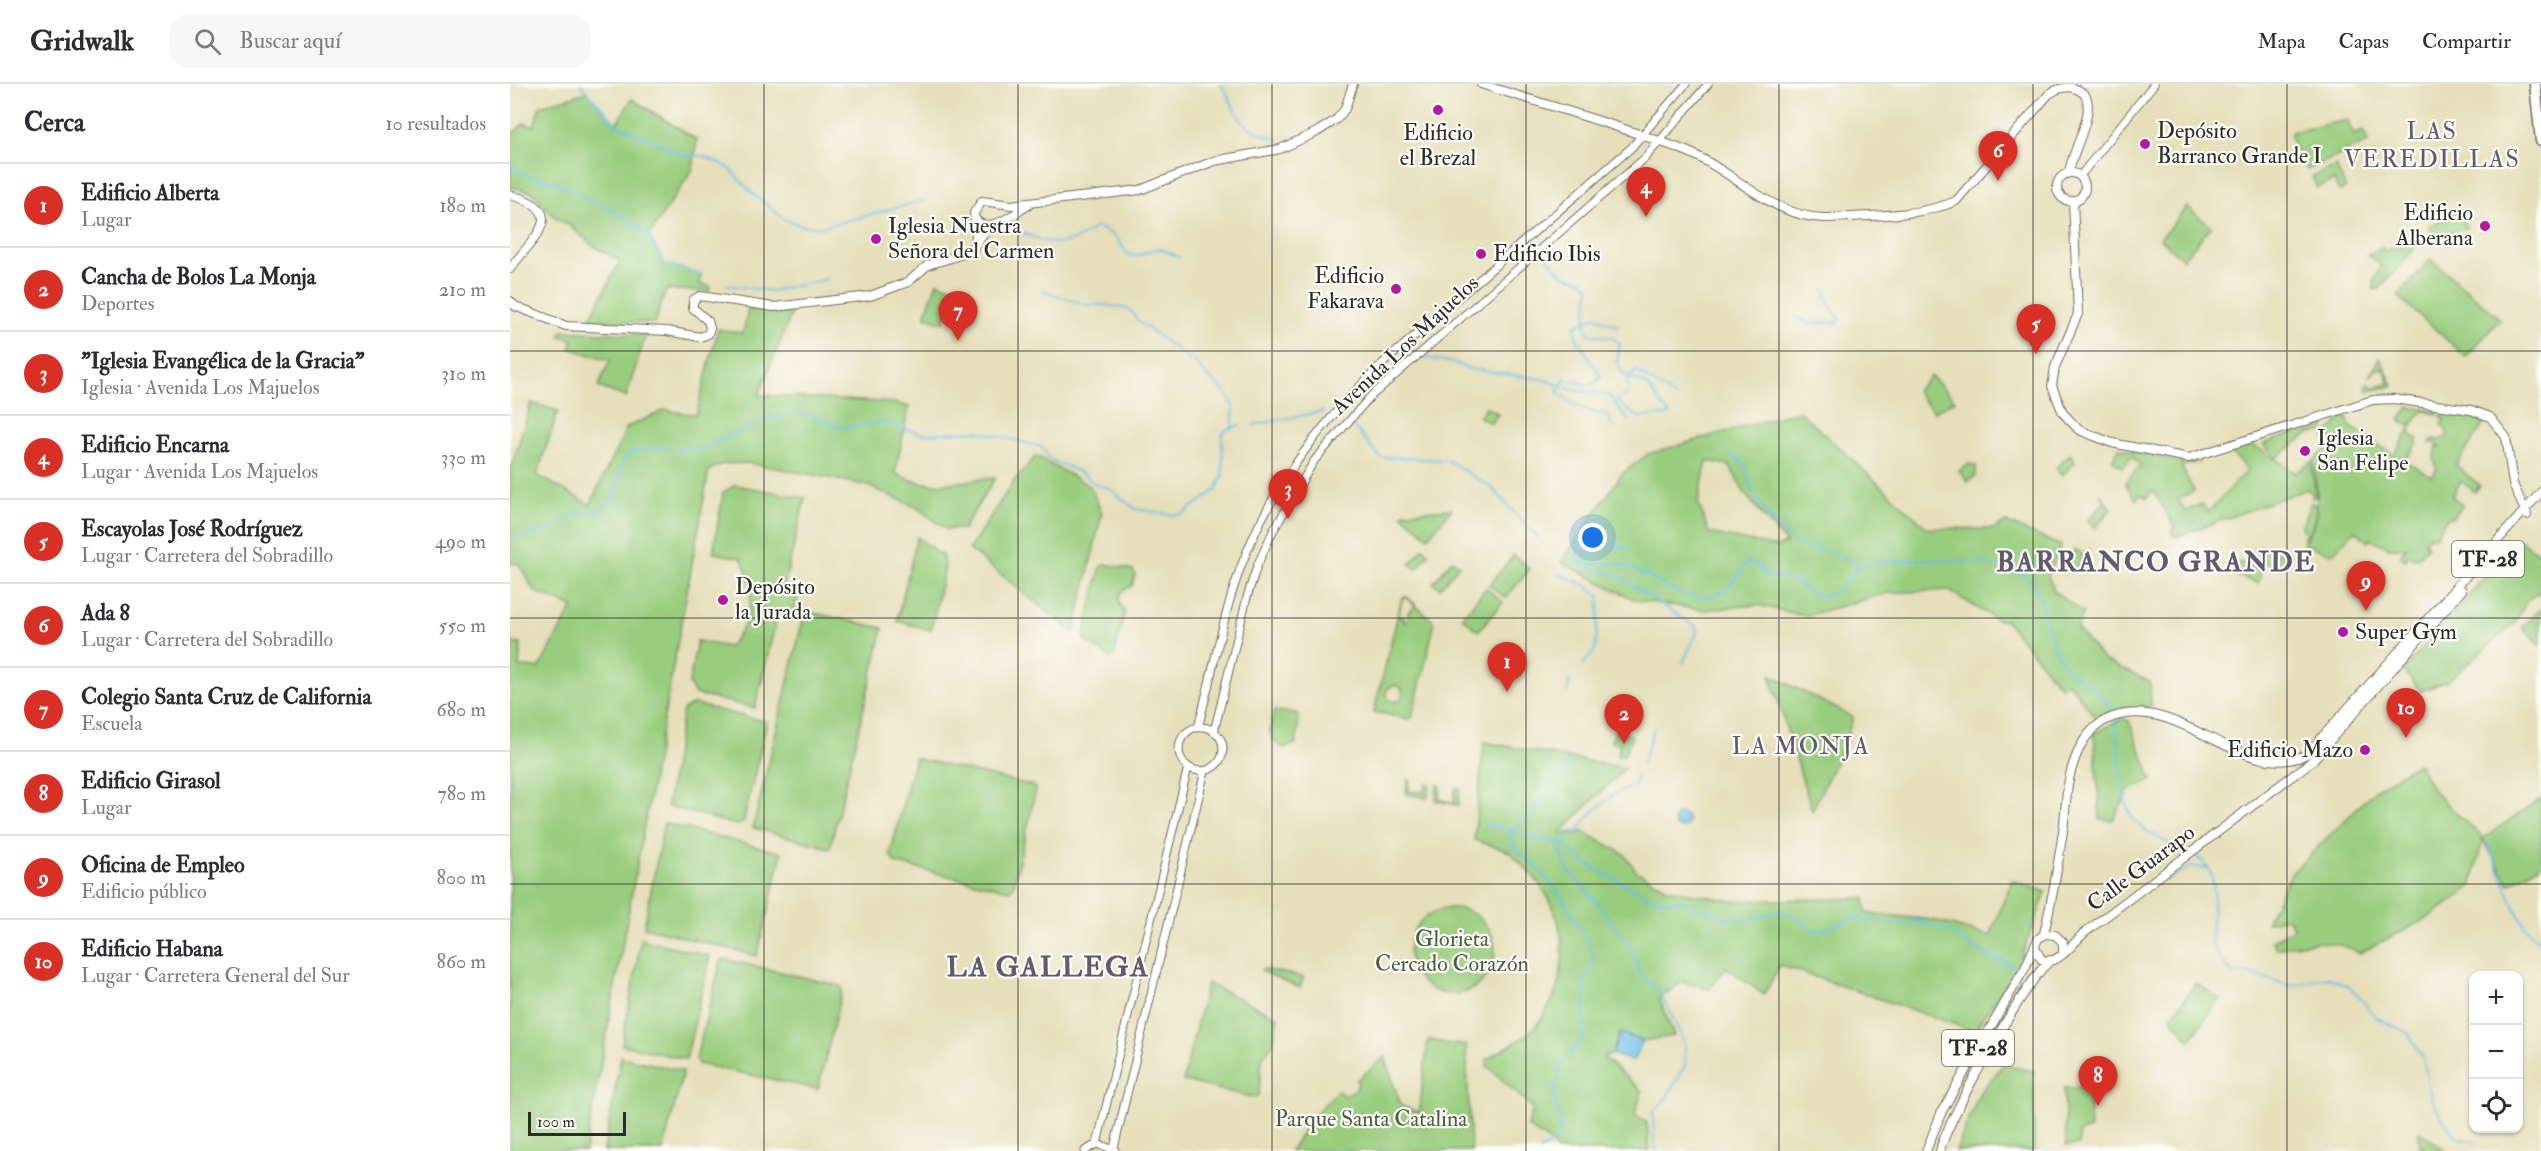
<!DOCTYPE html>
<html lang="es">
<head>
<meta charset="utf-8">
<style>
  :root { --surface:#fff; --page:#f7f7f7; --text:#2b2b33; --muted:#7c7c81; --line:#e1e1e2; --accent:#d93025 }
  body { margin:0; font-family:"IM FELL Double Pica",serif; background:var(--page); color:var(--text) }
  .controls { position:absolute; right:18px; bottom:18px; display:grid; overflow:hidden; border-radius:12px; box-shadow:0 2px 4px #0004 }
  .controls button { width:54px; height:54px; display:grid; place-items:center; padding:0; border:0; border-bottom:2px solid var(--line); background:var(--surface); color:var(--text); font:30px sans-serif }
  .scale { position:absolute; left:18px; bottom:15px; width:98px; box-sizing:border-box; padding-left:6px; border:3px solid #2b2b2b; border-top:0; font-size:16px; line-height:21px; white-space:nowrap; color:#2b2b2b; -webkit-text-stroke:4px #fdfcf7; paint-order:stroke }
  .you { position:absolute; left:1083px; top:454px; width:21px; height:21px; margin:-15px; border:4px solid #fff; border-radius:50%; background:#1a73e8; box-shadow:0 0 0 9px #1a73e833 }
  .badge { display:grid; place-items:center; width:39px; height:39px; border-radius:50%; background:var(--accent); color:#fff; font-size:20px; font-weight:700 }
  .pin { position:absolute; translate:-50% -50px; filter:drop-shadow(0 2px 3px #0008) }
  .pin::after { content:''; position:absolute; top:32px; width:21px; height:18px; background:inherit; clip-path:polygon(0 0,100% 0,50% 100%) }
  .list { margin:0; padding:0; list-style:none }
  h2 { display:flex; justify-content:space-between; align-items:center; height:78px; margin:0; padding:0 24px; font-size:26px }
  h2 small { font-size:20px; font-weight:400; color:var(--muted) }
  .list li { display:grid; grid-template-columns:39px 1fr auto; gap:18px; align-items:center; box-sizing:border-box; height:84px; padding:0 24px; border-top:2px solid var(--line) }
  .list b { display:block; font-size:22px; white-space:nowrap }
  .list p { margin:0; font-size:20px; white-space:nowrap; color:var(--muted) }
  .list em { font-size:20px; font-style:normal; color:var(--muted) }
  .icon { flex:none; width:33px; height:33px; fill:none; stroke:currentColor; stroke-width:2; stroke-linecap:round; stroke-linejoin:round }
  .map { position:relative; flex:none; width:2031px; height:1067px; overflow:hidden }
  header { display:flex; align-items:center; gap:36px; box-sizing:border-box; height:84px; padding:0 30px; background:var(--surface); border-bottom:2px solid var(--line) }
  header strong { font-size:28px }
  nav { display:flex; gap:33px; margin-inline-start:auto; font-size:21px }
  .search { width:420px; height:54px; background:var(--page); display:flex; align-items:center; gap:15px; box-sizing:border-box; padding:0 21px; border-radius:18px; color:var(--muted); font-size:22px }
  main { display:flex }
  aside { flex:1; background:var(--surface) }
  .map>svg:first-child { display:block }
  .green { fill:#99cd7e; stroke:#627c54; stroke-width:1.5; fill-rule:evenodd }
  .water { fill:#67c0e5; stroke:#497688; stroke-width:1.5 }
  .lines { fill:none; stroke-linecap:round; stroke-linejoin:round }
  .stream { stroke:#67c0e5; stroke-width:2 }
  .minor-casing { stroke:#6c6a5d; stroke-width:9 }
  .major-casing { stroke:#6c6a5d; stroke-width:10 }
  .highway-casing { stroke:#6c6a5d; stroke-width:13 }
  .minor { stroke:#fff; stroke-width:7 }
  .major { stroke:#fff; stroke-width:8 }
  .highway { stroke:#fff; stroke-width:10 }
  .grid { fill:none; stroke:#2b2b2b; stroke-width:1.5; stroke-opacity:0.55 }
  .poi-dot { fill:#b5179e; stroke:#fdfcf7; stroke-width:2 }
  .labels { text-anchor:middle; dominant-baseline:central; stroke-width:4.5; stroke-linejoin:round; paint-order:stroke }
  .shield { fill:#fdfcf7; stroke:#6a6a68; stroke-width:1.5 }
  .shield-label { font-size:21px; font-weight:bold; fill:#2b2b2b }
  .poi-label { font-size:22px; fill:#2b2b2b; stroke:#fdfcf7; text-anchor:start }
  .street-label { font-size:22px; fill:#2b2b2b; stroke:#fdfcf7 }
  .park-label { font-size:22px; fill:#4c5c44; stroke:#fdfcf7 }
  .neighbourhood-label { font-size:24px; letter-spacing:1.5px; fill:#615a6e; stroke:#fdfcf7 }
  .district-label { font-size:28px; font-weight:bold; letter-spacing:1.5px; fill:#615a6e; stroke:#fdfcf7 }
</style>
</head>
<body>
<header>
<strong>Gridwalk</strong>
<div class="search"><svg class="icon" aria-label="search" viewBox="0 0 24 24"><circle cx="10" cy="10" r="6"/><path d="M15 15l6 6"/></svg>Buscar aquí</div>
<nav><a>Mapa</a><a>Capas</a><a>Compartir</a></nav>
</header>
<main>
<aside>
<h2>Cerca<small>10 resultados</small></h2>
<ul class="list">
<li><span class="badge">1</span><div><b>Edificio Alberta</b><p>Lugar</p></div><em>180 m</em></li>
<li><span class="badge">2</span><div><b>Cancha de Bolos La Monja</b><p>Deportes</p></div><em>210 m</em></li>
<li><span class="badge">3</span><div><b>&quot;Iglesia Evangélica de la Gracia&quot;</b><p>Iglesia · Avenida Los Majuelos</p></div><em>310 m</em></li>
<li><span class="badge">4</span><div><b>Edificio Encarna</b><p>Lugar · Avenida Los Majuelos</p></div><em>330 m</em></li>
<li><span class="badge">5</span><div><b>Escayolas José Rodríguez</b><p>Lugar · Carretera del Sobradillo</p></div><em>490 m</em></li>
<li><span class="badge">6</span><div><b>Ada 8</b><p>Lugar · Carretera del Sobradillo</p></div><em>550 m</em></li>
<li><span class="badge">7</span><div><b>Colegio Santa Cruz de California</b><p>Escuela</p></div><em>680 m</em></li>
<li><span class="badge">8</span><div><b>Edificio Girasol</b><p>Lugar</p></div><em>780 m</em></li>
<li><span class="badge">9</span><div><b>Oficina de Empleo</b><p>Edificio público</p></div><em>800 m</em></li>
<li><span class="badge">10</span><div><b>Edificio Habana</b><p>Lugar · Carretera General del Sur</p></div><em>860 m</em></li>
</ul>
</aside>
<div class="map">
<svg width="2031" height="1067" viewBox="0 0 2031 1067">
  <rect width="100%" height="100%" fill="#fdfcf7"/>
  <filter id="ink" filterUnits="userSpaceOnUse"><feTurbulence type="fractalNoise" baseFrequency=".0167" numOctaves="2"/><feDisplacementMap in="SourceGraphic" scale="12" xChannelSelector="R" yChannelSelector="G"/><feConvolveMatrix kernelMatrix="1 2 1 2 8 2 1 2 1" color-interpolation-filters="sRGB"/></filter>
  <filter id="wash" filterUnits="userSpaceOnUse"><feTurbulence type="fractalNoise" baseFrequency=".008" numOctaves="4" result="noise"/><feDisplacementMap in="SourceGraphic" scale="24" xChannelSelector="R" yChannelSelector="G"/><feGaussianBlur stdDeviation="1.35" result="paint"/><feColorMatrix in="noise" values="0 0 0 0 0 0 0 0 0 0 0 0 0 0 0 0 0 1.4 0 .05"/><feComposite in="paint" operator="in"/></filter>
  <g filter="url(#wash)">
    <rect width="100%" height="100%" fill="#e6dfba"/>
    <!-- green -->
    <path class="green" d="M77 8 106 40 122 15 187 56 183 85 139 151 155 180 191 190 190 200 200 202 199 207 156 206 145 239 79 236 110 177 82 161 59 141 45 134 22 108 0 103V52L14 39 24 42 30 22Z
      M1837 36 1844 51 1853 47 1858 58 1797 86 1780 53 1782 48Z
      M1826 82 1836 104 1829 107 1824 96 1807 104 1802 93Z
      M1677 123 1701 143 1673 175 1650 155Z
      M1949 127 1957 144 1924 154 1919 142Z
      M1912 156 1869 205 1864 206 1863 198 1871 181 1858 171 1872 164 1875 167Z
      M1921 175 1990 235 1956 273 1888 212Z
      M427 198 446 205 433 239 415 232Z
      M238 225 263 228 283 225 249 311 386 319 399 323 385 389C420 409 446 396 485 394L453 445H436L406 423 356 401 239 379 212 380 199 386 75 1067H0V559L11 560 9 583 29 584 63 523 24 507 9 480 0 479V388L21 319 48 327 27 391 80 421 117 343 155 326 186 331 208 245 233 249Z
      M52 247 136 251 116 313 88 303 100 276 60 265 63 256 50 252Z
      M1870 274 1883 302 1859 307 1856 304 1858 299 1863 304 1880 299 1873 282V285H1866L1860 293Z
      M1421 292 1445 316 1424 328 1406 307Z
      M976 323 988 330 981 339 969 333Z
      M1899 323 1927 327 1928 331 1915 327 1908 331 1901 343 1890 336Z
      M1289 327 1417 444 1484 445 1496 438 1551 462 1538 492 1544 507 1573 529 1567 545 1595 577 1640 598 1641 622 1585 633 1558 598 1551 603 1495 536H1487L1438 506 1378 509 1295 532 1248 521 1193 526 1125 516 1051 478 1112 390 1138 370ZM1197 377 1219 381 1235 410 1276 459 1268 463 1199 449 1188 418Z
      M1933 328 1962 332 1975 338 1946 381 1970 402 1965 408 1951 397 1942 412 1953 421 1943 433 1937 434 1924 454 1920 451 1914 458 1918 462 1907 474 1899 472 1895 476 1890 471 1896 464H1880L1860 455 1858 458 1845 446 1822 470 1793 460C1814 434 1807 407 1803 377 1812 370 1822 365 1815 352L1832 333 1837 334 1839 341 1884 371 1900 345 1901 352 1907 354V361L1894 377 1922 392 1927 385 1924 376 1927 363H1930L1923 358 1919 360 1923 355 1931 356 1937 352V347L1931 340 1935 335 1931 333Z
      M1811 339 1816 342 1811 348 1800 349 1766 374 1753 360Z
      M1740 361C1750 363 1774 382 1786 389L1801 378 1806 413 1802 414 1803 410 1797 405 1665 453 1661 448 1665 443 1643 406 1637 414 1630 410 1626 416 1615 399 1631 381 1622 373 1612 383 1602 376 1609 364 1674 379 1690 378 1671 382 1684 407 1668 415 1675 427 1692 420 1698 428 1738 386 1721 368Z
      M1560 370 1565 378 1552 392 1546 384Z
      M526 372 580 402 592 429 564 549 459 465 504 397Z
      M1459 380 1466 382V392L1458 398 1449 387Z
      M225 401 295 414 274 502 289 506 283 532 268 529 245 624 185 610 179 600 187 557 218 563C243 539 247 505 231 474L203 469 213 409Z
      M1590 409 1601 425 1584 445 1578 436 1595 418Z
      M1801 418 1806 421C1806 434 1802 449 1792 457L1796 449 1791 444Z
      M942 425 918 453 892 430 895 428Z
      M407 453 432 472 435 482 421 546 387 537Z
      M2008 455 2031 470V507L2018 515 2004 540 1937 597 1911 607 1893 587Z
      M1751 463 1775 471 1770 484 1746 476Z
      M913 464 919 470 906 485 900 480Z
      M1564 466 1573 470 1567 485 1558 481Z
      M1004 471 1020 485 996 514 979 501Z
      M942 476 949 481 930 504 923 499Z
      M1729 478 1752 486 1748 499 1724 491Z
      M595 480 623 486 625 490 622 502C608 505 605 518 615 527L604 572 600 574 575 556 574 551 591 482Z
      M976 504 993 518 968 547 952 533Z
      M897 513 923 537 924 542 902 634 898 635 864 628 892 514ZM897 514 905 522 898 529 899 533 894 539V533H888L892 515ZM884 601 890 603 893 609 891 615 885 618 879 616 876 610 878 604Z
      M2031 524V559L2029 561 2012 543Z
      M295 527 373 544 320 764 243 744Z
      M1260 591 1343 633 1335 658 1302 727Z
      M184 620 257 638 233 739 226 741 157 722 173 626Z
      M764 627 787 629 789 632 786 660 773 664 762 655 760 646Z
      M1613 634 1619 637 1642 696 1619 706 1603 736 1590 735 1584 649Z
      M1105 647 1122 652 1114 673 1107 672 1110 660 1101 658Z
      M974 658 1115 684 1050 749 1074 748 1114 770 1127 788 1159 805 1221 817 1355 814 1356 829 1423 836 1480 852 1502 796 1536 808 1507 884 1464 947 1270 881 1254 911 1216 883 1200 905 1172 898 1149 914 1164 952 1133 957 1110 949 1102 970 1093 973 1132 1007 1125 1030 1137 1039 1139 1067H1047L1042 1059 1018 1043 1023 1024 977 982V975C997 963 1019 953 1032 934 1065 885 1057 824 1015 784 1010 779 1005 772 999 768 988 763 975 760 964 756Z
      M405 674 523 702 526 706 503 804 498 806 385 779 380 771Z
      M1908 679 1924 708 1973 754 2031 715V781L1999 800 1973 755 1961 803 1916 835 1850 869C1822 854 1797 857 1767 865L1762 857 1784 844 1778 834 1756 838 1781 790 1866 705Z
      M898 695 900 696 898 707 914 708 916 700 920 701 917 714 896 710Z
      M927 701 931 702 929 715 944 719 945 704 950 705 948 721 926 717Z
      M154 739 272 769 247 872 134 843Z
      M899 867a43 43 0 1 1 86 0a43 43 0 1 1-86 0Z
      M131 855 200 872 176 975 112 961Z
      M214 875 330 902 332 906 308 1005 188 980 186 975 211 877Z
      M753 885 793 893 790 904 751 887Z
      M697 899 768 933 763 960 752 974 749 1010 745 1014 673 997Z
      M1686 899 1709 915 1680 956 1661 934Z
      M918 956 956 962 961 1067H780L803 1032 828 1006 833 1012C840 1006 850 1009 847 996L875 973 891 1022 909 1028Z
      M111 973 173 987 153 1067H94Z
      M1493 981 1524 987V1067H1446L1469 1010Z
      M1579 1003 1580 1045 1569 1049V1061L1556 1062 1554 1004Z
      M1909 1047 1936 1067H1914V1063H1910Z"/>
    <!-- water -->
    <path class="water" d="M1164 737a7 7 0 1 1 14 0a7 7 0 1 1-14 0Z
      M1110 949 1133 957 1123 977 1102 970Z"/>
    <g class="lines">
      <!-- stream -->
      <path class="stream" d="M70 0 107 41 173 71 193 72 218 83 242 109 274 135 293 142 313 143 416 116
        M711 0C732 34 724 43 768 55
        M0 82 13 90 47 99 108 129 139 151 155 180 191 190
        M505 145C539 161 554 167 586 143 602 147 610 157 618 171L627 172 648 164 669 173
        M1035 171 1053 191 1074 197 1079 203 1075 244 1079 250 1103 254 1110 260 1107 279 1112 288 1119 294 1136 300 1160 331
        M217 201 261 207 318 195
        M532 206 576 221H595L619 225 629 238 687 280C696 296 718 303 723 323 725 328 722 336 722 342
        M1286 233 1297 239 1329 238 1330 235 1319 221 1314 205
        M916 274 945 279 960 285 1032 295 1063 306 1098 311 1128 333 1160 331
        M1118 336 1104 319 1119 308 1117 295 1126 287 1167 314
        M743 341 814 327
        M844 343 870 373 937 376 982 404 1028 454
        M1103 345 1097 330C1076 330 1063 319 1047 308L1054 296 1082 301 1091 293 1066 253 1065 242 1085 233 1108 242
        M1220 369 1235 381 1241 406 1250 421 1277 452 1294 464 1321 467 1349 482
        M0 455 24 450 46 442 61 432 87 427 96 422 105 411 115 373C138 357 167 369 194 364L255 336 287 329 302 332 332 344 374 338 412 350 468 347 532 363 539 375 572 389 586 401 599 404 625 425 664 431 673 430 706 406 713 391 712 351 715 346 730 341
        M1120 466 1087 455C1077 461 1067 464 1066 476L1070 481 1107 491 1186 543 1187 548 1173 579
        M1069 477C1088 478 1111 479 1128 487 1155 500 1179 523 1210 509 1220 505 1230 487 1238 478L1250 482 1255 492C1268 492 1280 493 1291 502 1295 504 1299 509 1303 511 1321 518 1340 495 1349 482 1383 474 1506 468 1525 503 1537 526 1539 563 1554 581 1569 598 1594 606 1602 629
        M1049 490 1076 501 1090 513 1085 567 1073 580
        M1057 608 1060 596
        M1604 635C1608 646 1608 660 1609 672 1616 739 1616 739 1677 768
        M1133 679 1144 644
        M1127 692 1125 701 1104 710 1082 729 1065 750 1049 756 1048 762 1058 786 1083 814 1122 866 1131 893 1149 906 1171 951 1175 963V981L1157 1013 1143 1028 1144 1062 1147 1067
        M974 741 994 743 1011 751 1053 760 1076 779 1136 812 1157 817H1173L1209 832 1237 837 1268 827 1283 832 1304 846H1314L1345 833 1389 841 1407 837 1444 850 1465 865 1507 884
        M1978 760C1990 784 2008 846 2031 858
        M1683 771C1716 787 1699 827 1702 855 1703 869 1715 881 1724 890H1742L1782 902 1817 893 1839 903 1851 914 1865 933 1898 949 1913 974 1921 1014 1932 1034 1943 1050 1954 1056 1968 1059
        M1658 796 1680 783 1698 784
        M1030 1067 1049 1053 1050 1034 1043 1013 1053 977 1074 954 1075 896 1083 873C1080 855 1046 804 1033 790 1022 777 999 766 999 748L1024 725 1055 685 1059 676"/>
    </g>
  </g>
  <g filter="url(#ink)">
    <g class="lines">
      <!-- minor casing -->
      <g class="minor-casing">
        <path id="minor" d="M1570 92 1644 0
          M669 665a22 22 0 1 1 44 0a22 22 0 1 1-44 0Z
          M688 644C700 598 709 551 723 506 750 417 805 345 871 281L1121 64 1176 0
          M704 648 737 513 747 482 762 449 804 377 860 313 1135 74 1198 0
          M587 1060 678 683
          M604 1064 695 687
          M575 1067 587 1060 605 1066"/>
      </g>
      <!-- major casing -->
      <g class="major-casing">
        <path id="major" d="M971 0C1039 22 1109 41 1176 67 1223 86 1261 133 1314 134 1354 132 1410 133 1446 117L1539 10C1552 2 1564 0 1575 11 1586 28 1562 67 1559 88
          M1547 103a14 14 0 1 1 28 0a14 14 0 1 1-28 0Z
          M0 111C63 127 20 156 0 185
          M1563 117 1568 230 1545 283 1542 302 1553 329 1569 346 1602 359 1679 374 1863 316 1884 315 1961 326 1980 333 1996 353 2003 400 2017 431
          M465 135C479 152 504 129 519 121
          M463 164 466 152 464 129 472 117 501 121 630 106 704 77 770 65 807 48 827 35 835 25 843 0
          M0 217 5 222 56 242 157 247 190 253 198 250 200 244 198 237 183 224V216L190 212 264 223 360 212 398 198 418 181 460 168 480 142
          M1534 850C1542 816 1548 782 1553 747 1556 724 1556 697 1565 675 1572 655 1583 640 1603 633 1672 610 1734 702 1797 670L2031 408
          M1525 864 1531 875C1548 883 1562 860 1574 849L1802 677 1952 506
          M1416 1067 1432 1027 1515 884 1528 855 1534 850 1545 851 1553 858V867
          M1430 1067C1436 1038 1517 894 1539 878"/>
      </g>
      <!-- highway casing -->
      <g class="highway-casing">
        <path id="highway" d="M2025 0 2031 57"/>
      </g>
      <!-- minor -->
      <use href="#minor" class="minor"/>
      <!-- major -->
      <use href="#major" class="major"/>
      <!-- highway -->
      <use href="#highway" class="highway"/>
    </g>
  </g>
  <!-- grid -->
  <path class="grid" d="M254 0V1067M508 0V1067M762 0V1067M1016 0V1067M1269 0V1067M1523 0V1067M1777 0V1067M0 267H2031M0 534H2031M0 800H2031"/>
  <!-- markers -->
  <g class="poi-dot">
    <circle cx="928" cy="26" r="6"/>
    <circle cx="1635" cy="60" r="6"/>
    <circle cx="1975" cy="142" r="6"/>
    <circle cx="366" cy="155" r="6"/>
    <circle cx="971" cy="170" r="6"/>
    <circle cx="886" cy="205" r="6"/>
    <circle cx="1795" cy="367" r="6"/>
    <circle cx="213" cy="516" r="6"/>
    <circle cx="1833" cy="548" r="6"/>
    <circle cx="1855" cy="666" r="6"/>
  </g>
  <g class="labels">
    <!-- shield labels -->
    <g class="shield">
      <rect x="1942" y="457" width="72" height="36" rx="4.5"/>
      <rect x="1432" y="946" width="72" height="36" rx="4.5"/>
    </g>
    <g class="shield-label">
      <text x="1978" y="475">TF-28</text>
      <text x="1468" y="964">TF-28</text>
    </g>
    <!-- poi labels -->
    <g class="poi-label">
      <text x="1647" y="47">Depósito<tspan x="1647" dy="25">Barranco Grande I</tspan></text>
      <text x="928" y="49" text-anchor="middle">Edificio<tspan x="928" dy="25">el Brezal</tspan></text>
      <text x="1963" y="129" text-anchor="end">Edificio<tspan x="1963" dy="25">Alberana</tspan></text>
      <text x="378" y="142">Iglesia Nuestra<tspan x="378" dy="25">Señora del Carmen</tspan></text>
      <text x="983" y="170">Edificio Ibis</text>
      <text x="874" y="192" text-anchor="end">Edificio<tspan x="874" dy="25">Fakarava</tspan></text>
      <text x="1807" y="354">Iglesia<tspan x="1807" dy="25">San Felipe</tspan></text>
      <text x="225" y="503">Depósito<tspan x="225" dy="25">la Jurada</tspan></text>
      <text x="1845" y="548">Super Gym</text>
      <text x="1843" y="666" text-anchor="end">Edificio Mazo</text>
    </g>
    <!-- street labels -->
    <g class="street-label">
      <text transform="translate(895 261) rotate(-43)">Avenida Los Majuelos</text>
      <text transform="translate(1631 784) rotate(-37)">Calle Guarapo</text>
    </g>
    <!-- park labels -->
    <g class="park-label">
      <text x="942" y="855">Glorieta<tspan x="942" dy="25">Cercado Corazón</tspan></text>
      <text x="861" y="1035">Parque Santa Catalina</text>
    </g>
    <!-- neighbourhood labels -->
    <g class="neighbourhood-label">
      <text x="1922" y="47">LAS<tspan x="1922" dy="28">VEREDILLAS</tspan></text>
      <text x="1291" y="662">LA MONJA</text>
    </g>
    <!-- district labels -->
    <g class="district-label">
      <text x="1646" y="478">BARRANCO GRANDE</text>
      <text x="538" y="883">LA GALLEGA</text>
    </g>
  </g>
</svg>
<div class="controls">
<button>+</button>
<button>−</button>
<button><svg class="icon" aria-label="locate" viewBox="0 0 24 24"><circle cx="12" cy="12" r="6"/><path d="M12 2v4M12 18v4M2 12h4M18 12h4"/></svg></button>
</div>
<div class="scale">100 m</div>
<div class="you"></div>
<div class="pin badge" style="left:997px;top:608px">1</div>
<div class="pin badge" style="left:1114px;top:660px">2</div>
<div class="pin badge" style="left:778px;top:435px">3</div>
<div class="pin badge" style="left:1136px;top:133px">4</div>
<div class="pin badge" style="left:1526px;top:270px">5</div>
<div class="pin badge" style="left:1488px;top:97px">6</div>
<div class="pin badge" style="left:448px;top:257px">7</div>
<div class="pin badge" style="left:1588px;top:1022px">8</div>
<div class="pin badge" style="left:1856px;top:527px">9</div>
<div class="pin badge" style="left:1896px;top:654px">10</div>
</div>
</main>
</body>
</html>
